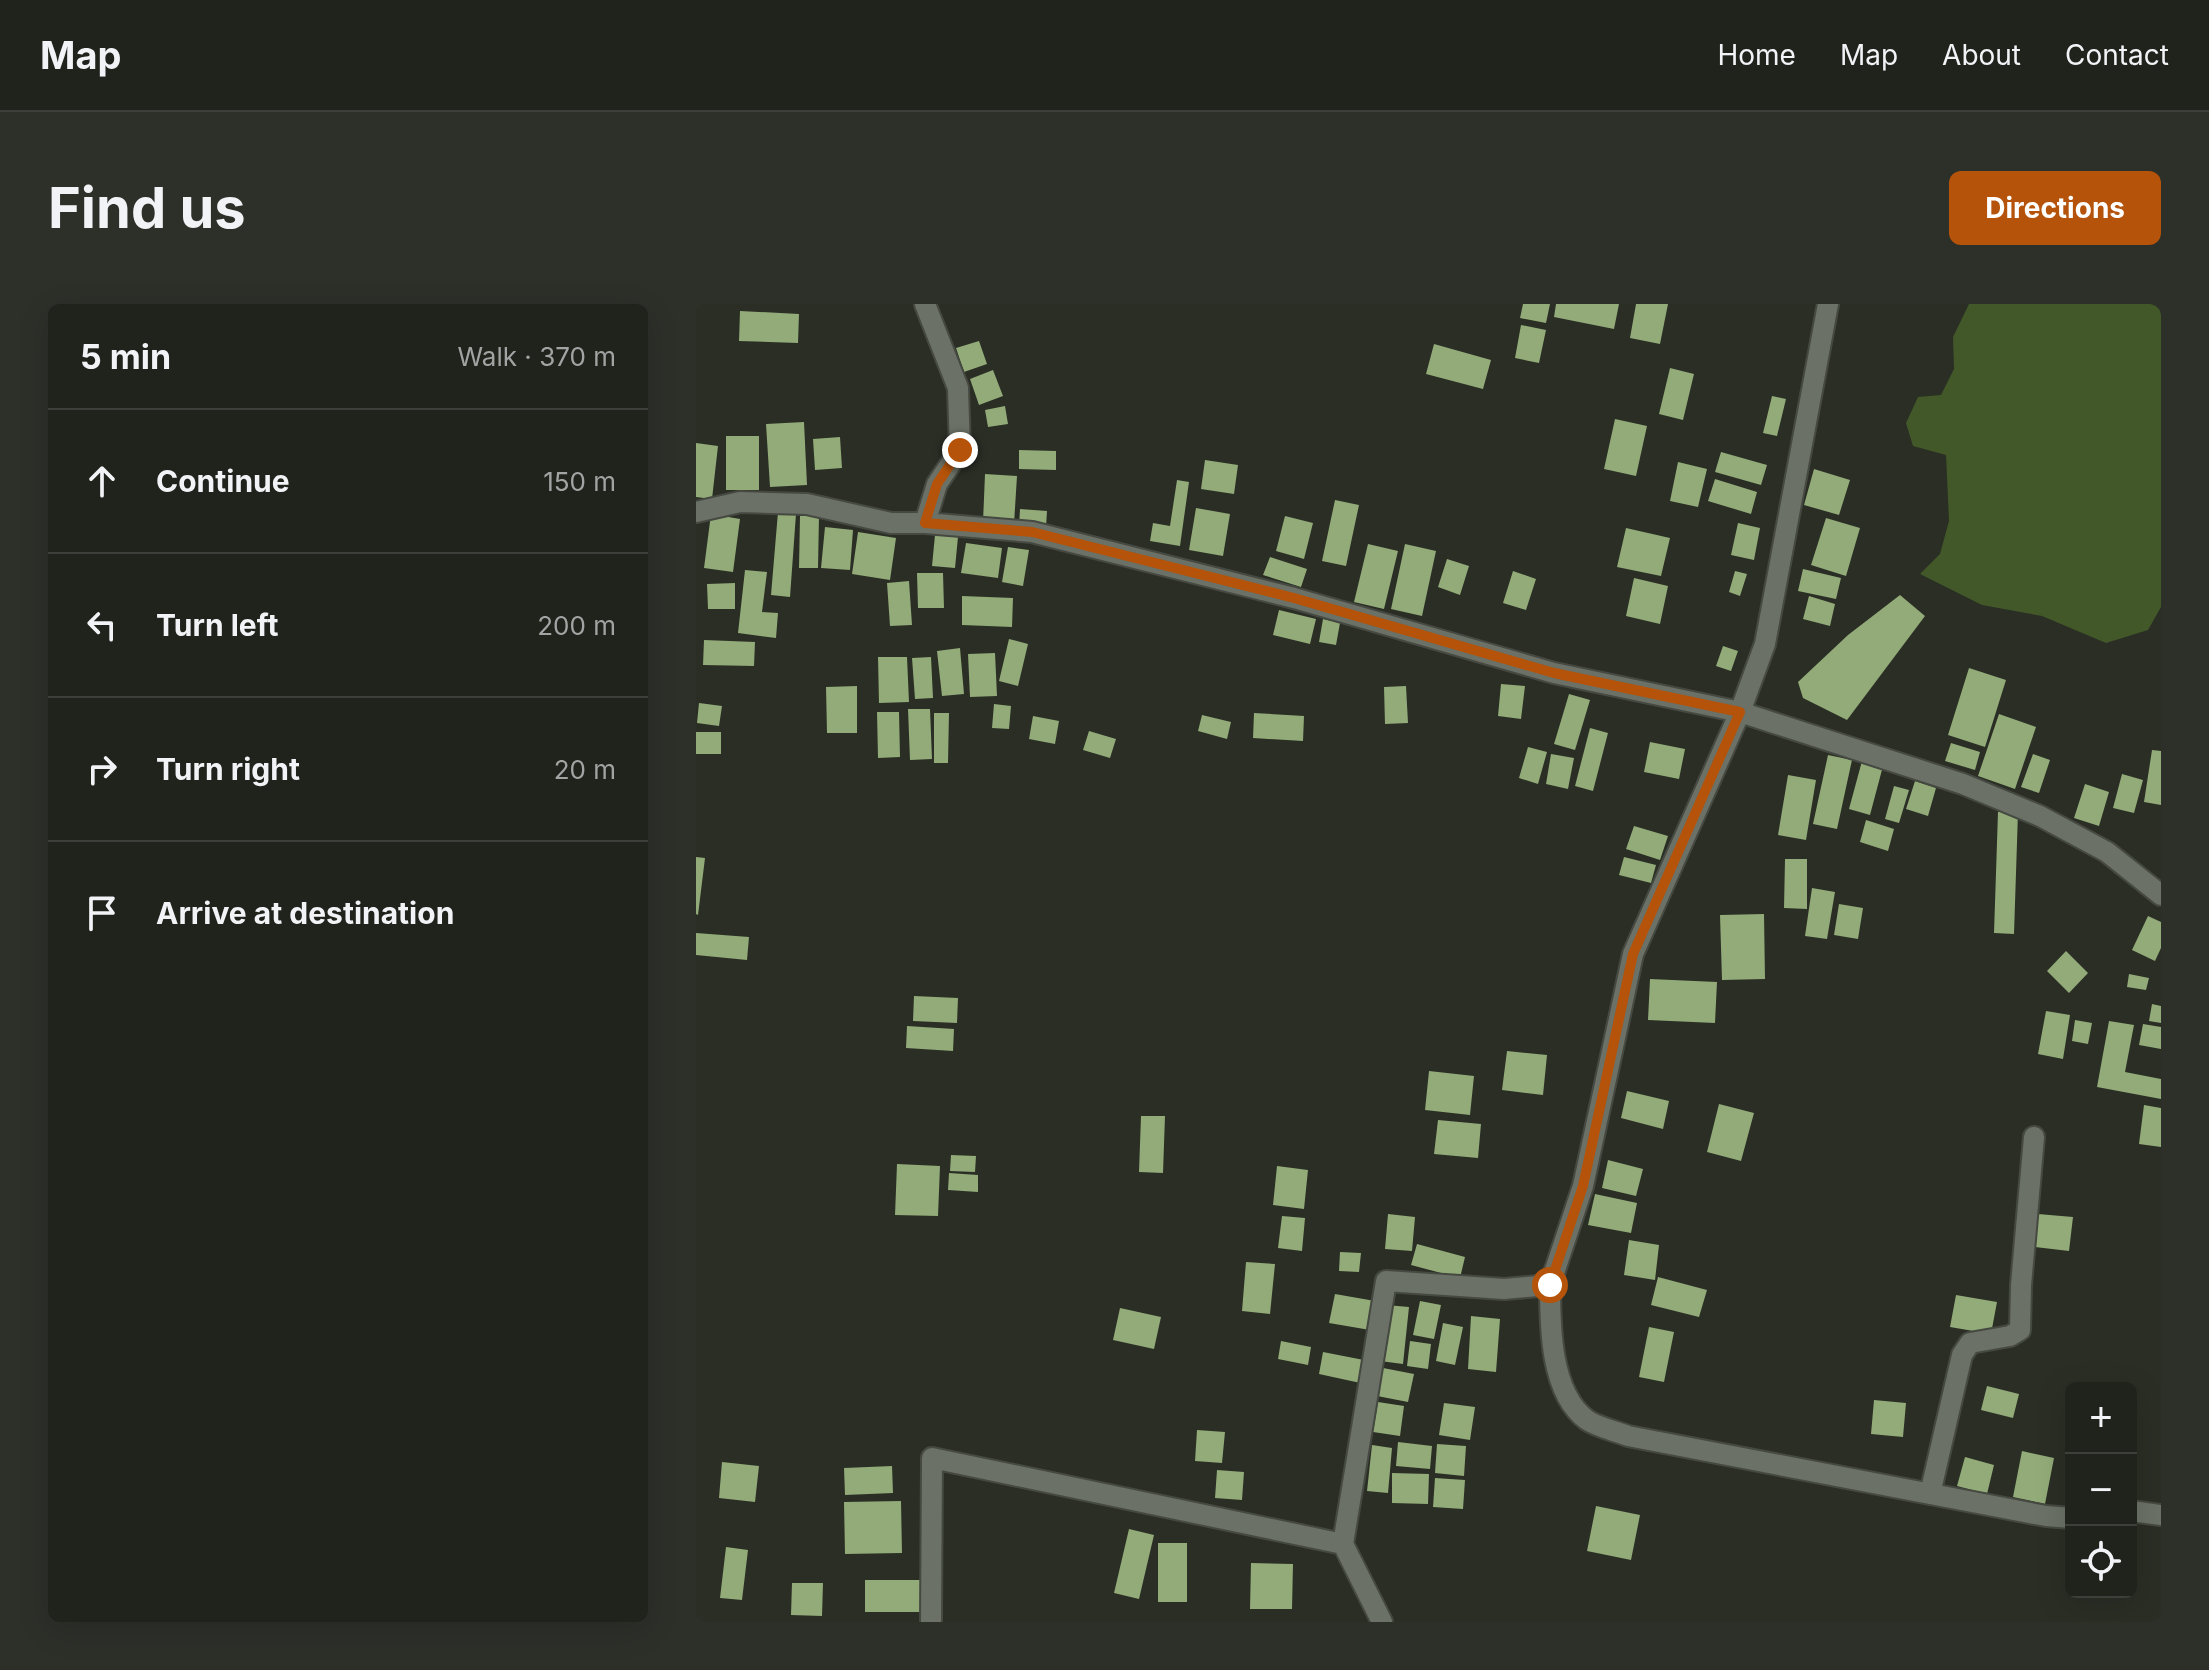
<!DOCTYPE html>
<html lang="en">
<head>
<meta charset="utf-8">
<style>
  :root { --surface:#20221c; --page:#2d2f29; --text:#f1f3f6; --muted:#a2a4a3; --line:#3d3f3b; --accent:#b45309 }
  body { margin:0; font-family:Inter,sans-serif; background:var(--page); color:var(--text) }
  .controls { position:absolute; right:24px; bottom:24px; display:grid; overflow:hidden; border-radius:12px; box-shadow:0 8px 32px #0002 }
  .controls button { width:72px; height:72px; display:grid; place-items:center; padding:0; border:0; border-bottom:2px solid var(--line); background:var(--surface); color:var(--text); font:40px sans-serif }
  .stop { position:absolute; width:24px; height:24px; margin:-18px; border:6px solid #b45309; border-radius:50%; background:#fff }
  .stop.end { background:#b45309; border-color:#fff; box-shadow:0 2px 8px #0008 }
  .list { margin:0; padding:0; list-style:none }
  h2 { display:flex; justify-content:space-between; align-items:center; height:104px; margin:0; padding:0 32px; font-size:34px }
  h2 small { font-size:26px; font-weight:400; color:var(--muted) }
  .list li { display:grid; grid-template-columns:52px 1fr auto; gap:24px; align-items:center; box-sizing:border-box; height:144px; padding:0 32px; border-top:2px solid var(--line) }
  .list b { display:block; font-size:30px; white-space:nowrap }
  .list em { font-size:26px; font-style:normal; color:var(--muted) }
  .icon { flex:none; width:44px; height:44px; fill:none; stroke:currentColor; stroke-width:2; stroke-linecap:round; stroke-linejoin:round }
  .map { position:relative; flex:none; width:1465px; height:1318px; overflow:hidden; border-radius:12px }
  header { display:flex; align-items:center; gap:48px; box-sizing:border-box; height:112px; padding:0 40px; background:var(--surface); border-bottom:2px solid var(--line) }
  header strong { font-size:38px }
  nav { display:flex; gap:44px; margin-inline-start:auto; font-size:28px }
  .intro { display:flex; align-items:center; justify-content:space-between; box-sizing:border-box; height:192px; padding:0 48px }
  h1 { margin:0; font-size:56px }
  .button { padding:20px 36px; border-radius:12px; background:var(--accent); color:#fff; font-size:28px; font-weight:700 }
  main { display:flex; gap:48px; padding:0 48px }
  aside { flex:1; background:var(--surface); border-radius:12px; box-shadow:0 8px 32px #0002 }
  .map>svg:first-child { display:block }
  .water { fill:#425829 }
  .building { fill:#92ab78 }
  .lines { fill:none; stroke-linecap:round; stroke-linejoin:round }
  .street-casing { stroke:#454941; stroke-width:24 }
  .street { stroke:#6b7166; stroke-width:20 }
  .route { stroke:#b45309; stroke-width:10 }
</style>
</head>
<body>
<header>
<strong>Map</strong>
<nav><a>Home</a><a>Map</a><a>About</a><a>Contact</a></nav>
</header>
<div class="intro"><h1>Find us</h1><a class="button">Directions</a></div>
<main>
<aside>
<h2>5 min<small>Walk · 370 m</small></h2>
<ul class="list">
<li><svg class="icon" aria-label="ahead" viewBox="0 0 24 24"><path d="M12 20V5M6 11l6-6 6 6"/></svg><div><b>Continue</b></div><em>150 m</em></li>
<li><svg class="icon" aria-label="left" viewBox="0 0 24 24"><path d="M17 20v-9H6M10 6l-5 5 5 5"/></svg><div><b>Turn left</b></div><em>200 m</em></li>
<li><svg class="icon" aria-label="right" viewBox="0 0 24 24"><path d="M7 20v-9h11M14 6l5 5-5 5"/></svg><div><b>Turn right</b></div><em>20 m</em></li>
<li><svg class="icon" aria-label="arrive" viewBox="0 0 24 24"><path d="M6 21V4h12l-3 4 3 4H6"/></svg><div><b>Arrive at destination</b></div></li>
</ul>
</aside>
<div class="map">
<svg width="1465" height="1318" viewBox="0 0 1465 1318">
  <rect width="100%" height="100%" fill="#2a2e25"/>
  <!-- water -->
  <path class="water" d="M1273 0H1465V303L1452 326 1410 339 1346 312 1286 301 1224 270 1244 250 1253 217 1250 151 1217 142 1210 119 1222 93 1245 91 1258 65 1257 33Z"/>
  <!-- building -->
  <path class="building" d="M827 0H854L850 19 824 14Z
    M860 0H923L918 25 858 13Z
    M940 0H972L964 40 934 34Z
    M44 7 103 10 102 39 43 37Z
    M825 21 850 26 843 59 819 54Z
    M283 37 291 60 268 68 260 44Z
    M738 40 795 56 787 85 730 70Z
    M974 64 998 70 987 116 963 110Z
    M297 66 307 92 283 101 274 75Z
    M1076 92 1090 95 1081 132 1067 129Z
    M309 102 312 120 292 123 289 106Z
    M919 115 951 122 940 172 908 165Z
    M108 118 111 181 74 183 70 120Z
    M30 132H63V186H30Z
    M144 133 146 164 119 166 117 135Z
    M0 139 22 142 16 195 0 193Z
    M323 146 360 147V166L323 165Z
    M1025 148 1071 161 1065 181 1019 168Z
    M509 156 542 161 538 190 505 185Z
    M982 158 1011 165 1002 203 974 197Z
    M1118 165 1154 176 1143 211 1108 201Z
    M289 170 321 172 318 220 287 218Z
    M1019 175 1061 188 1055 210 1012 197Z
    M481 176 493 178 484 242 454 237 457 219 474 222Z
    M639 196 663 201 650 262 626 257Z
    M500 204 534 210 527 252 493 246Z
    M324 205 351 207 350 223 323 222Z
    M82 208 100 210 94 293 75 291Z
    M15 210 44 215 37 268 8 264Z
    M104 212H123L122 264H103Z
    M589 212 617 219 608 255 580 247Z
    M1130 214 1164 224 1150 272 1115 261Z
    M1042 219 1064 224 1058 256 1035 251Z
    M129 223 157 226 154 266 125 264Z
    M930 224 974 234 965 272 921 263Z
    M162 228 200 234 194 276 156 270Z
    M239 231 262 233 259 264 236 262Z
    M270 239 306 244 302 274 265 269Z
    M672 240 702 247 688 305 658 298Z
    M709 240 740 247 726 312 695 305Z
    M312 243 333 246 327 282 306 278Z
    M574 253 611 265 605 283 567 271Z
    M751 255 773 262 764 291 742 283Z
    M1107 265 1145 274 1140 295 1102 287Z
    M49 266 71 268 66 308 82 309 80 334 42 329Z
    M817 267 840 275 830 306 807 299Z
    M1039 267 1051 270 1044 292 1033 288Z
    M221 269H247L248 304H222Z
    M938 274 972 282 964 320 930 312Z
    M213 277 216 321 194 322 191 279Z
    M39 279V305H12L11 280Z
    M1204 291 1229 312 1151 416 1107 394 1102 378 1152 331Z
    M266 292 317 294 316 323 266 321Z
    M1113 292 1139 300 1134 322 1107 315Z
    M583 306 620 315 614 340 577 331Z
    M627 315 644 319 640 341 623 338Z
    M313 335 332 340 322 382 303 377Z
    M8 336 59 338 58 362 7 361Z
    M1027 342 1042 347 1035 367 1020 362Z
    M264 344 268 390 246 392 241 347Z
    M299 349 301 392 274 393 272 350Z
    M182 353H211L213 398 183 399Z
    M235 353 237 394 219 395 216 354Z
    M1273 364 1310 376 1289 443 1252 431Z
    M805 380 829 382 825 415 802 412Z
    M161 382V429H131L130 383Z
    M710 382 712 419 689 420 688 383Z
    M873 390 894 396 879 446 858 440Z
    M3 399 26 402 23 422 1 419Z
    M298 400 315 402 313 425 296 424Z
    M212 405H234L236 455 214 456Z
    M181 408H203L204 453 182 454Z
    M238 409H253L252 459H238Z
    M558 409 608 412 607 437 557 434Z
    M1303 410 1340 423 1319 485 1282 472Z
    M506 411 535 418 531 435 502 427Z
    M337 412 363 417 359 440 333 435Z
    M894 424 912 429 897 487 879 482Z
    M393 427 420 435 414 454 387 446Z
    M0 428H25V450H0Z
    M954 438 989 445 983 475 948 468Z
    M1255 439 1284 448 1279 466 1249 457Z
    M832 443 851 448 842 480 823 474Z
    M1456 446 1465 447V501L1448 498Z
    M855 450 878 454 872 485 850 480Z
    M1337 450 1354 456 1343 489 1325 483Z
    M1132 451 1156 456 1141 525 1117 520Z
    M1166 457 1187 462 1174 511 1153 505Z
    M1426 470 1447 476 1438 509 1417 504Z
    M1092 471 1120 476 1110 536 1082 531Z
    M1219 477 1240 484 1232 512 1210 505Z
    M1389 480 1413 488 1403 522 1378 514Z
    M1198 482 1213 486 1203 519 1189 515Z
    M1302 508H1322L1318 630 1298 629Z
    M1170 516 1198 525 1192 547 1164 538Z
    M938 522 972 532 964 556 930 545Z
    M0 553 9 554 2 611 0 610Z
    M928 553 960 561 955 579 923 571Z
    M1089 555H1111V605L1088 604Z
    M1116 584 1139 588 1131 635 1109 632Z
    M1143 600 1167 604 1162 635 1138 631Z
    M1068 610 1069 675 1026 676 1024 611Z
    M1452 612 1465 618V644L1459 657 1436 646Z
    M0 629 53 633 51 656 0 651Z
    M1370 647 1392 669 1373 689 1351 667Z
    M1433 670 1453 674 1450 686 1431 683Z
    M954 675 1021 678 1019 719 952 716Z
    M218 692 262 694 261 719 217 717Z
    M1456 700 1465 702V719L1453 717Z
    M1350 707 1374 711 1367 755 1342 750Z
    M1379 716 1396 719 1392 740 1376 737Z
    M1413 717 1438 721 1429 768 1465 775V795L1401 783Z
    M1447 720 1465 723V745L1443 741Z
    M211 722 258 725 257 747 210 744Z
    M811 747 851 751 847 791 806 786Z
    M733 767 778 772 774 811 729 806Z
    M931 787 973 797 967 825 925 814Z
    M1023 800 1058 809 1045 857 1011 848Z
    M1448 801 1465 804V843L1443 840Z
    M445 812H469L467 869 443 868Z
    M742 816 785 820 782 854 738 850Z
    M255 851 280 852 279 868 254 867Z
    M912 856 947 865 940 892 906 884Z
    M201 860 244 862 242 912 199 911Z
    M581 862 612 866 608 905 577 901Z
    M253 869 282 871V888L252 886Z
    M899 890 941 899 935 929 892 921Z
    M692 910 719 913 716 947 689 945Z
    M1342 910 1377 913 1373 947 1339 943Z
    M586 912 609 914 606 947 582 944Z
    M933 936 963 941 959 976 928 971Z
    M721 940 769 953 764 974 715 961Z
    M644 948 665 949 663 968 643 967Z
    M550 958 579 960 574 1010 546 1007Z
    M962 973 1011 986 1003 1013 955 1001Z
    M639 990 679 997 674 1026 633 1019Z
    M1260 991 1301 998 1295 1030 1254 1023Z
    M724 997 745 1001 738 1035 717 1031Z
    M690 1001 713 1003 707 1060 684 1057Z
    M424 1004 465 1013 458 1045 417 1036Z
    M775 1012 804 1015 800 1068 772 1065Z
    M747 1019 767 1023 759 1061 740 1057Z
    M953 1023 978 1028 968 1078 943 1073Z
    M585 1037 615 1043 612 1061 582 1055Z
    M714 1037 735 1040 732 1065 711 1062Z
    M627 1048 673 1057 669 1080 623 1070Z
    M682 1063 718 1070 712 1098 676 1091Z
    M1291 1082 1323 1090 1317 1114 1285 1106Z
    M1178 1096 1210 1099 1207 1133 1175 1130Z
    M682 1098 708 1102 704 1132 677 1128Z
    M748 1099 779 1103 774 1136 743 1131Z
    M501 1126 529 1128 526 1159 499 1157Z
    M702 1138 736 1142 734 1165 700 1162Z
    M741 1140 770 1142 768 1172 739 1169Z
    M676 1141 696 1144 692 1189 671 1187Z
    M1326 1147 1358 1154 1349 1200 1317 1193Z
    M1269 1153 1298 1161 1291 1190 1261 1182Z
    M26 1158 63 1162 59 1198 23 1194Z
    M196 1162 197 1189 149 1191 148 1164Z
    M521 1166 548 1168 546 1196 519 1194Z
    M696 1169 733 1170 732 1200 696 1199Z
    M739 1174 769 1176 767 1205 737 1203Z
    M205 1197 206 1249 149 1250 148 1198Z
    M900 1202 944 1211 935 1256 891 1247Z
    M433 1225 458 1231 443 1295 418 1289Z
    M462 1239H491V1298H462Z
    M30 1243 52 1246 46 1296 24 1294Z
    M555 1259 597 1260 596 1305H554Z
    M169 1276H225L226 1308H169Z
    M96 1279H127L126 1312 95 1311Z"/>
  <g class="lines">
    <!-- street casing -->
    <g class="street-casing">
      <path id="street" d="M229 0 262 84 264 146 241 180 229 219
        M0 208 44 198 111 200 195 219H229L336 228 598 294 858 369 1044 408 1267 480 1344 512 1411 548 1465 591
        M854 981C854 1021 854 1089 891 1116 901 1123 919 1127 932 1132L1350 1212 1375 1214
        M1234 1190 1266 1051 1274 1039 1314 1032 1324 1026 1325 981 1338 833
        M1435 1207 1465 1211
        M647 1240 690 977 808 985 854 981 887 882 937 650 1044 408 1069 340 1132 0
        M235 1318 236 1154 647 1240 686 1318"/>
    </g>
    <!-- street -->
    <use href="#street" class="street"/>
  </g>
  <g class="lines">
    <!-- route -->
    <path class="route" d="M264 146 241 180 229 219 336 228 598 294 858 369 1044 408 937 650 887 882 854 981"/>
  </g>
</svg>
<div class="controls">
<button>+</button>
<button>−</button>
<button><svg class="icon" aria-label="locate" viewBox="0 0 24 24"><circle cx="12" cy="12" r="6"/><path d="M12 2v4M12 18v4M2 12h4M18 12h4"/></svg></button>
</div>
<div class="stop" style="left:854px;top:981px"></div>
<div class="stop end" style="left:264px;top:146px"></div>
</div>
</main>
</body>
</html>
